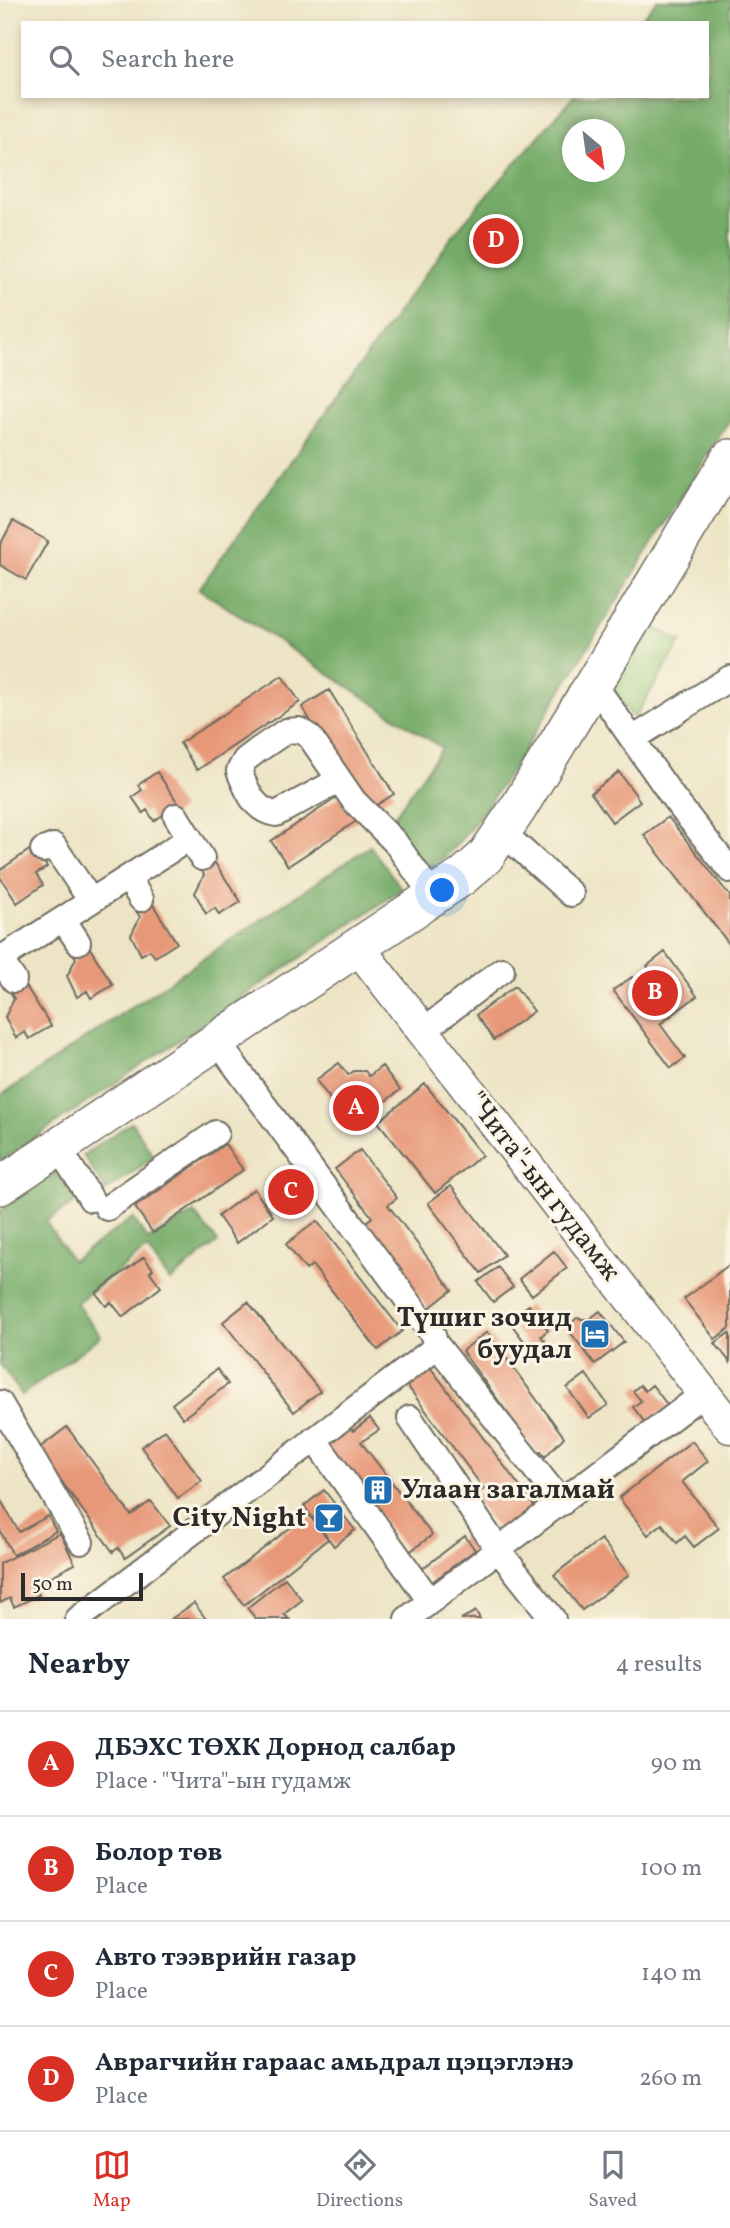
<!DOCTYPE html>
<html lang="en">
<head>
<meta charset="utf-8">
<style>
  :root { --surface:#fff; --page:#f6f6f7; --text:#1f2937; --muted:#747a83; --line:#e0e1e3; --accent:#d93025 }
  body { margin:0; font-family:Vollkorn,serif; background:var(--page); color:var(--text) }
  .compass { position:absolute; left:562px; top:119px; width:63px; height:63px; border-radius:50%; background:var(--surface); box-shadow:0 4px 10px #0003; rotate:151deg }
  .scale { position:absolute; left:21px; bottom:18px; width:122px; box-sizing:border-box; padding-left:7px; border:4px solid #2b2b2b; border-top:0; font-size:19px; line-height:24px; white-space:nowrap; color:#2b2b2b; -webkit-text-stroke:5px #fcf5e5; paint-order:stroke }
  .you { position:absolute; left:443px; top:891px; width:24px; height:24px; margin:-18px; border:5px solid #fff; border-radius:50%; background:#1a73e8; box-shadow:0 0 0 10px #1a73e833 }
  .badge { display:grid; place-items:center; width:46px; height:46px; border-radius:50%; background:var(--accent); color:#fff; font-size:23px; font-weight:700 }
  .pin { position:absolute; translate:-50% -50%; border:4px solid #fff; box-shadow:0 2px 7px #0006 }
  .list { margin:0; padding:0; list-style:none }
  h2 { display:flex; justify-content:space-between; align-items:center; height:91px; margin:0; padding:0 28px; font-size:30px }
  h2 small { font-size:23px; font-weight:400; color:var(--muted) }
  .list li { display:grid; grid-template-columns:46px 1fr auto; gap:21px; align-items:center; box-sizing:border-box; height:105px; padding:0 28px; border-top:2px solid var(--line) }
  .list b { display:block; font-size:26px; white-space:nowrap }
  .list p { margin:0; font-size:23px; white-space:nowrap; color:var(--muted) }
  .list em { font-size:23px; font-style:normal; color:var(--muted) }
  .icon { flex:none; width:38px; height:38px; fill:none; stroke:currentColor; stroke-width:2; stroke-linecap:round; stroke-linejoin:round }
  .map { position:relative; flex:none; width:730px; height:1619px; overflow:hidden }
  .search { position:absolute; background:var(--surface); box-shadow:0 4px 10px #0003; left:21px; right:21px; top:21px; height:77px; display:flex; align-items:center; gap:18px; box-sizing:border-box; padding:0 24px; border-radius:0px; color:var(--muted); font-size:26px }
  .sheet { height:511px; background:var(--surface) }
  nav { display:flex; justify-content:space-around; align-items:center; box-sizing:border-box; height:98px; border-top:2px solid var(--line); background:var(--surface); font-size:19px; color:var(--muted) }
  nav a { display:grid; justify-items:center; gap:4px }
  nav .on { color:var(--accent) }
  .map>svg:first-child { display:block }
  .green { fill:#92c677; stroke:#5e7851; stroke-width:2 }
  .forest { fill:#75ab68; stroke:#506b4a; stroke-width:2; fill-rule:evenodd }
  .building { fill:#e79878 }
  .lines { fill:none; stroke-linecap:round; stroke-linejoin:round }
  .minor-casing { stroke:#6f6c61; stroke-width:28 }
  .major-casing { stroke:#6f6c61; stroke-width:35 }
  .highway-casing { stroke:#6f6c61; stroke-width:40 }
  .minor { stroke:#fff; stroke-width:24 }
  .major { stroke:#fff; stroke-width:32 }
  .highway { stroke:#fff; stroke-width:37 }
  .labels { text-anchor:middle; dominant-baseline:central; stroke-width:6; stroke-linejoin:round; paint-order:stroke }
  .street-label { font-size:28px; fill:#2b2b2b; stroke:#fcf5e5 }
  .poi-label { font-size:28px; font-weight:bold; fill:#2b2b2b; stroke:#fcf5e5; text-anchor:end }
</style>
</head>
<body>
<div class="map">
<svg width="730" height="1619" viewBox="0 0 730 1619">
  <rect width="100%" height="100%" fill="#fcf5e5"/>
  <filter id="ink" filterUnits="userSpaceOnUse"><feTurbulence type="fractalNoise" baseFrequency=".0143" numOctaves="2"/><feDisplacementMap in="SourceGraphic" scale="14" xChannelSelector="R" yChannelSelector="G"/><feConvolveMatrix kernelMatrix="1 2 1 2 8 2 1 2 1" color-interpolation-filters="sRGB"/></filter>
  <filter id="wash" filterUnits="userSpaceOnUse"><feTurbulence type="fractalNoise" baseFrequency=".00686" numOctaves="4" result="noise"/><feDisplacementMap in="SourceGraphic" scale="28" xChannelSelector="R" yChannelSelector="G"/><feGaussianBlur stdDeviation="1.57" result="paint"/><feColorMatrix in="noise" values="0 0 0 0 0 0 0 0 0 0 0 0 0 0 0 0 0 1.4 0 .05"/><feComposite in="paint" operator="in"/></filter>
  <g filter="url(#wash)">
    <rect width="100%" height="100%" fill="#ede4c5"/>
    <!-- green -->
    <path class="green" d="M646 622 681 642 634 718 609 685Z"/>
    <!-- forest -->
    <path class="forest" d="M657 0H730V419L511 771C489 802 457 855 423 872L392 819 442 748 199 589 457 230 574 96H707V23H638ZM572 130H614V172H572Z
      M370 846 402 889 0 1161V1096Z
      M132 1122 154 1157 106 1191 83 1155Z
      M56 1172 77 1201 46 1222 72 1261 133 1218 148 1240 194 1213 218 1242 170 1281 147 1249 76 1303 101 1336 22 1395 0 1364V1211Z"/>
    <g id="blocks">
      <!-- building -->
      <path class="building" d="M13 521 48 541 26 580 0 565V545Z
        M282 676 300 702 197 770 180 743Z
        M329 690 394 794 367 811 302 707Z
        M157 772 182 809 168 819 164 814 154 821 147 810 143 813 132 797 142 790 138 785Z
        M619 772 640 801 612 822 591 793Z
        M344 793 361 818 288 866 271 841Z
        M668 817 730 896V945L644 835Z
        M34 847 47 867 36 874 43 885 17 903 0 877V870Z
        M213 860 241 902 219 915 215 908 206 914 195 893 204 875 200 867Z
        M150 900 177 943 155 957 150 950 141 955 131 935 140 917 135 909Z
        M86 942 113 985 91 998 87 991 77 997 67 976 76 958 71 951Z
        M665 952 697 996 660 1024 685 1058 671 1068 613 990 632 977 636 982 651 971 647 966Z
        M24 983 51 1026 29 1039 25 1032 16 1038 5 1017 14 999 10 991Z
        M515 986 534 1011 494 1040 476 1015Z
        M339 1063 348 1075 354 1071H365L369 1076 382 1066 400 1090 351 1127 316 1080Z
        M425 1084 482 1155 435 1193 378 1122Z
        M225 1144 243 1170 153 1233 135 1207Z
        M360 1150 397 1198 388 1205 452 1290 428 1309 364 1224 372 1217 335 1169Z
        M295 1178 305 1191 286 1205 277 1193 281 1190 277 1185 285 1179 289 1183Z
        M451 1186 504 1255 481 1273 428 1203Z
        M254 1189 273 1216 237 1243 218 1216Z
        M317 1221 402 1331 378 1350 312 1265 306 1270 286 1244Z
        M554 1251 567 1268 532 1295 519 1279Z
        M144 1257 153 1269 150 1272 161 1287 123 1317 111 1302 106 1306 96 1293Z
        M730 1264V1328L715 1339 684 1299Z
        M498 1267 513 1287 493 1302 478 1282Z
        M248 1302 320 1391 294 1412 223 1322Z
        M529 1305 548 1330 541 1336 550 1347 537 1358 508 1320Z
        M600 1311 624 1342 595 1364 566 1327 577 1318 588 1320Z
        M487 1332 564 1437 545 1457 541 1452 537 1453 462 1351Z
        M729 1333 730 1334V1362L715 1343Z
        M430 1367 535 1507 500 1533 473 1497 484 1489 406 1384Z
        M217 1369 228 1384 183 1418 172 1404Z
        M586 1374 608 1405 589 1418 567 1388Z
        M640 1385 645 1391 652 1385 669 1407 646 1424 633 1407 641 1401 633 1391Z
        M370 1418 379 1430 361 1442 432 1535 408 1553 325 1444 349 1426 353 1431Z
        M67 1427 131 1515 151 1501 170 1526 125 1558 118 1548 113 1552 38 1449Z
        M165 1430 202 1481 178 1498 141 1447Z
        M692 1441 708 1461 682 1482 719 1528 694 1547 685 1536 677 1543 662 1524 648 1535 619 1498Z
        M324 1490 355 1530 334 1546 304 1506Z
        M0 1499 19 1532 48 1516 56 1531 13 1555 0 1531Z
        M308 1514 328 1539 244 1605 224 1579Z
        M60 1533 75 1564 34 1585 39 1595 14 1607 10 1598 0 1603V1563Z
        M465 1536 475 1550 432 1582 422 1569Z
        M601 1539 629 1575 582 1610 554 1575Z
        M285 1578 302 1600 284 1614 289 1619H256L247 1608Z
        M194 1603 206 1619H171Z
        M476 1611 480 1619H461Z"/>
    </g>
  </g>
  <g filter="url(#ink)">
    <use href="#blocks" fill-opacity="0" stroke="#6f6c61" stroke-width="2"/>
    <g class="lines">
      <!-- minor casing -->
      <g class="minor-casing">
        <path id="minor" d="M594 684 674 799 730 870
          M634 738 730 678
          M339 780 276 814C254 811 247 790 239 771L245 760 258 750 286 731 299 730 310 737 354 801 395 842 433 896
          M176 816 202 858
          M502 832 571 894
          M43 850 54 846 91 901
          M128 878 141 899
          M63 919 78 942
          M0 959 190 838
          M0 959 14 980
          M423 1031 502 970
          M58 1147 91 1199
          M107 1208 216 1133
          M435 1343 562 1503
          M0 1403 81 1542
          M410 1418 499 1551 553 1619
          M314 1439 430 1601
          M78 1619 431 1351 435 1343 433 1335 217 1041
          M407 1619 703 1394"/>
      </g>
      <!-- major casing -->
      <g class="major-casing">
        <path id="major" d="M357 946 730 1427"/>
      </g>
      <!-- highway casing -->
      <g class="highway-casing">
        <path id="highway" d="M0 1186 462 877 485 857 519 807 730 458"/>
      </g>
      <!-- minor -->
      <use href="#minor" class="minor"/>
      <!-- major -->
      <use href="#major" class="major"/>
      <!-- highway -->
      <use href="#highway" class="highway"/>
    </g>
  </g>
  <!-- icons -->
  <defs>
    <g id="hotel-square" transform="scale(1.575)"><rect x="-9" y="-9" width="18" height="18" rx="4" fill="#1f6fb2" stroke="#fcf5e5"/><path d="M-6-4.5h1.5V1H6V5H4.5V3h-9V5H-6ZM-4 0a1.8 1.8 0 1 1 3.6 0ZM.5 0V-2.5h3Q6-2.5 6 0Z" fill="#fff"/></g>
    <g id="building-square" transform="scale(1.575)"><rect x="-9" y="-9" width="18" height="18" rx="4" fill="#1f6fb2" stroke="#fcf5e5"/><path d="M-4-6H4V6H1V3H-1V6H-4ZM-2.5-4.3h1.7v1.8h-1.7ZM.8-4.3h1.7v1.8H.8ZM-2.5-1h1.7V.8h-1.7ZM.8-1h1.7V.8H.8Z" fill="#fff"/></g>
    <g id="bar-square" transform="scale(1.575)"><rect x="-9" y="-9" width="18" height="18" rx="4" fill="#1f6fb2" stroke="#fcf5e5"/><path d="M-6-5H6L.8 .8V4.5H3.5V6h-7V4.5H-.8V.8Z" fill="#fff"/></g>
  </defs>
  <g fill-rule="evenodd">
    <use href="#hotel-square" x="595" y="1334"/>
    <use href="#building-square" x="378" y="1490"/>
    <use href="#bar-square" x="329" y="1518"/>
  </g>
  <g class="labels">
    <!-- street labels -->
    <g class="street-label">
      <text transform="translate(543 1187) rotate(52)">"Чита"-ын гудамж</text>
    </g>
    <!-- poi labels -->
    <g class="poi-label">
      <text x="572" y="1318">Түшиг зочид<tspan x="572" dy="32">буудал</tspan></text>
      <text x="401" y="1490" text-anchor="start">Улаан загалмай</text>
      <text x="306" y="1518">City Night</text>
    </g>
  </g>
</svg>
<svg class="compass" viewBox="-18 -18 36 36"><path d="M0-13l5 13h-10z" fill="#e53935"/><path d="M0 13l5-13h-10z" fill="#747a83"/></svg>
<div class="scale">50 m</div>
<div class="you"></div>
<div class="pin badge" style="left:356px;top:1108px">A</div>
<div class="pin badge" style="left:655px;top:993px">B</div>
<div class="pin badge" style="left:291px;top:1192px">C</div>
<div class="pin badge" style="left:496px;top:241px">D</div>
<div class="search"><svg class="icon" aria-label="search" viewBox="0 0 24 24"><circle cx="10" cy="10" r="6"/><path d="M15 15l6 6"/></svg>Search here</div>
</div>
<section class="sheet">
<h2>Nearby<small>4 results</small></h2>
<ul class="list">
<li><span class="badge">A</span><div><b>ДБЭХС ТӨХК Дорнод салбар</b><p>Place · &quot;Чита&quot;-ын гудамж</p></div><em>90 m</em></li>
<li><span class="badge">B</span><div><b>Болор төв</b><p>Place</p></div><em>100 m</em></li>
<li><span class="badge">C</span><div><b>Авто тээврийн газар</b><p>Place</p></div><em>140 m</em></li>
<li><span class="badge">D</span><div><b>Аврагчийн гараас амьдрал цэцэглэнэ</b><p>Place</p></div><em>260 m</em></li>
</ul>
</section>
<nav>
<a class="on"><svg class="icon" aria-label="map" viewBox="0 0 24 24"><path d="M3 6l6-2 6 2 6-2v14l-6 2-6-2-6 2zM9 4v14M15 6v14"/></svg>Map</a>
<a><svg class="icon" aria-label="directions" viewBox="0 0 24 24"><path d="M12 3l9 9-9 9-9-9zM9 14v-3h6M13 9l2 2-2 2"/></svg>Directions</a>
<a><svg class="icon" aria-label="saved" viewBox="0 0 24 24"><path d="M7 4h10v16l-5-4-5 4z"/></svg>Saved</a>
</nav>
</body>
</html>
